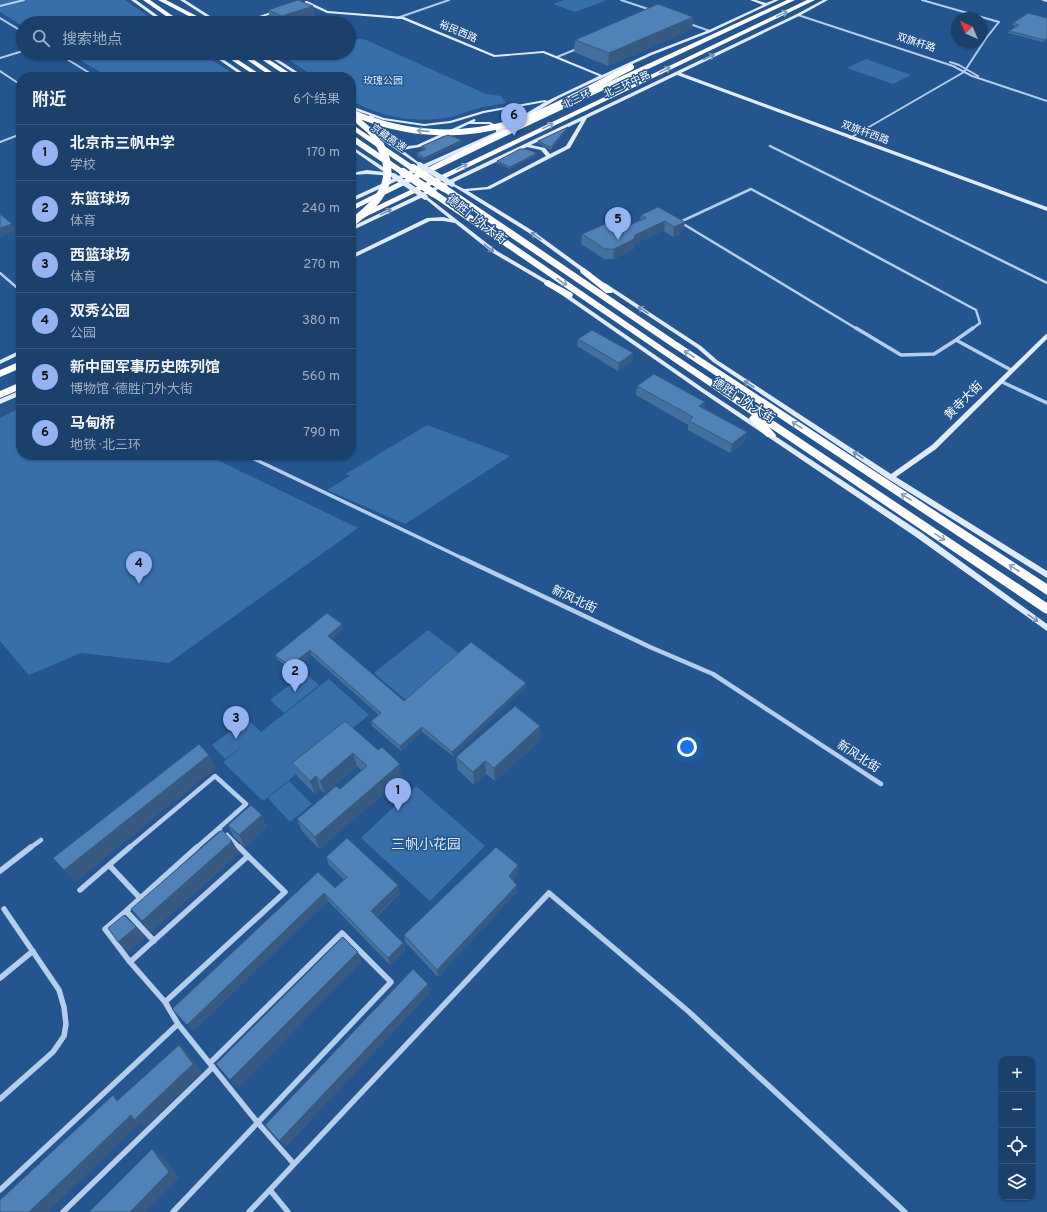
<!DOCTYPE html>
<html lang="zh">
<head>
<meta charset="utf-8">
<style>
  :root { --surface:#1b406a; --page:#284b72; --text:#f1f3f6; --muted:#a0afc1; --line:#39597e; --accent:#95b2f1 }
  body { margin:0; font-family:Overpass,"Noto Sans SC",sans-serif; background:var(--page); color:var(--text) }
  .controls { position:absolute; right:12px; bottom:12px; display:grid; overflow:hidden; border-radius:8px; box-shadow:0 1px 3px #0004 }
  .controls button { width:36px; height:36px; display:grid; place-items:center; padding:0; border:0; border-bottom:1px solid var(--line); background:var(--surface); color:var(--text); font:20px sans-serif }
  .compass { position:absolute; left:951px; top:12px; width:36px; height:36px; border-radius:50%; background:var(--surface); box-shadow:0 1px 3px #0004; rotate:316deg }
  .you { position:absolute; left:687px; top:747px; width:14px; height:14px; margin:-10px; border:3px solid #fff; border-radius:50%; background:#1a73e8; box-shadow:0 0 0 6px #1a73e833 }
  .badge { display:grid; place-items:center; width:26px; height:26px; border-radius:50%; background:var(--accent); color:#111; font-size:13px; font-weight:700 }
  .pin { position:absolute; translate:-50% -33px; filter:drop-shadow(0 1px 2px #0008) }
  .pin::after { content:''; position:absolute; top:21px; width:14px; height:12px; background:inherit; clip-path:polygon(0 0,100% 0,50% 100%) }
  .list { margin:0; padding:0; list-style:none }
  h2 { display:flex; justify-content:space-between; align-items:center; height:52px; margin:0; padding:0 16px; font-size:17px }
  h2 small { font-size:13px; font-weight:400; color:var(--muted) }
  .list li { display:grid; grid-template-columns:26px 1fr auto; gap:12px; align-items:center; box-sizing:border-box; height:56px; padding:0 16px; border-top:1px solid var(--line) }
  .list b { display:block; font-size:15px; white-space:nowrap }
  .list p { margin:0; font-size:13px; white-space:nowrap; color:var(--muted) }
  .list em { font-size:13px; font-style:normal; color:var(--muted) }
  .icon { flex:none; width:22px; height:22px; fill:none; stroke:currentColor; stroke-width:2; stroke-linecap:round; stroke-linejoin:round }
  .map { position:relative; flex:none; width:1047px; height:1212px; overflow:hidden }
  .search { position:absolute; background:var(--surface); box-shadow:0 1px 3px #0004; left:16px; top:16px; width:340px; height:44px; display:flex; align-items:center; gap:10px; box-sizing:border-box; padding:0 14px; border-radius:22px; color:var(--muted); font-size:15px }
  .panel { position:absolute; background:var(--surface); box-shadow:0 1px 3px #0004; left:16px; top:72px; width:340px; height:388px; border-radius:16px }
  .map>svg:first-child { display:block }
  .green { fill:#386fab }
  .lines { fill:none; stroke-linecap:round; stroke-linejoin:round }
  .street-far4 { stroke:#b4ceeb; stroke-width:2 }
  .street-far3 { stroke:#b4ceeb; stroke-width:2.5 }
  .street-far2 { stroke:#b4ceeb; stroke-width:3.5 }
  .street-far1 { stroke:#b4ceeb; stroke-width:4.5 }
  .street { stroke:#b4ceeb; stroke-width:5.5 }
  .secondary { fill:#dfebf9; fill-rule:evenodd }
  .highway { fill:#fff; fill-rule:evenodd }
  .secondary-bridge { stroke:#dfebf9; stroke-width:5.5 }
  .highway-bridge-far1 { stroke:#fff; stroke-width:6 }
  .highway-bridge { stroke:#fff; stroke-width:8 }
  .wall { fill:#456f9d }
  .shaded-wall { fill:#385a80 }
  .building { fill:#5081b7; stroke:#385a80 }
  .oneway { stroke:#87a2c1 }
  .oneway2 { stroke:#6f91b9 }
  .labels { text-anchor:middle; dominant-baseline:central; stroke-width:3; stroke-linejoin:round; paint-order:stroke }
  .far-street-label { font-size:10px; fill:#fff; stroke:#24558e }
  .far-park-label { font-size:10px; fill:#d9e8f8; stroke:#24558e }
  .street-label { font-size:12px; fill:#fff; stroke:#24558e }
  .near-park-label { font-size:14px; fill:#d9e8f8; stroke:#24558e }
</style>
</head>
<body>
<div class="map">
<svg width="1047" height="1212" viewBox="0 0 1047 1212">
  <rect width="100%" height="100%" fill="#24558e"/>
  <!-- green -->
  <path class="green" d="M0 0H125L158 23H23V26L0 12Z
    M564 0H603L605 1 575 12 553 4Z
    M360 39 366 40 486 94 501 96 506 103C496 105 486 106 476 109 467 111 459 115 450 117 417 124 379 117 351 100V77H315L278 53H349V40Z
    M68 53H202L238 77H109Z
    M866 59 911 75 893 84 847 68Z
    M21 407V455H207L358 528 169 663 81 653 29 675 0 641V418Z
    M427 425 510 456 405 524 327 490 350 476 346 474Z
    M428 630 461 655 407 701 374 673Z
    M305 673 319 685 284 713 270 700Z
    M329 679 369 715 263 801 223 762 247 743 225 759 212 745 247 719 261 732Z
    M289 781 312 804 290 822 268 798Z
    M416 786 485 846 430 901 361 838Z"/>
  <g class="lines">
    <!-- street-far4 -->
    <path class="street-far4" d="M621 0 651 10
      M1043 0 1047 1
      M0 6 24 0
      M798 15 953 66 972 76 1047 101
      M0 18 23 32
      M397 18 449 0
      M687 23 710 31
      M57 53 96 77
      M557 57 579 48
      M0 58 23 51
      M950 62 959 65 978 76
      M0 71 21 85
      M850 138 964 72 987 37 999 22 922 0
      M0 142 21 134"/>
    <!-- street-far3 -->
    <path class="street-far3" d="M770 146 1047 283
      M0 273 21 291
      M857 329 680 222 751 189 976 310 980 323 972 329"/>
    <!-- street-far2 -->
    <path class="street-far2" d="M856 328 901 355 934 354 956 340
      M956 340 1011 370
      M956 340 973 328
      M1000 381 1047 403
      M246 455 464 559"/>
    <!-- street-far1 -->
    <path class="street-far1" d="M462 558 650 647 713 674 881 784
      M227 835 240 848
      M30 848 41 840
      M129 848 215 776 246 804 219 828
      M196 848 219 828 220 829"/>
    <!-- street -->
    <path class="street" d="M130 847 109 865 140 898
      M239 847 248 856
      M248 856 285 892 165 1002 130 962Z
      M0 871 31 847
      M80 890 109 865
      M126 911 105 929 130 962
      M154 941 126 911 197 847
      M0 978 33 951
      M165 1002 178 1024
      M0 1099 53 1052 64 1036 66 1024 64 1007 59 990 4 909
      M0 1190 178 1024 258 1123 294 1164
      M270 1190 288 1212
      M63 1212 213 1067
      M173 1212 391 982 342 933 210 1063
      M249 1212 549 893 688 1011 905 1212"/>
    <!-- secondary -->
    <path class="secondary" d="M131 0H136L168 23H163Z
      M180 0H185L221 23H216Z
      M750 0H756L766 3 774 0H779L711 32 652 55 559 98 501 133 351 202V198L420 166 379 138 369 115 351 109V106L384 118 424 124 450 121 483 111 545 100 547 101 599 76 543 53 494 57 402 19 327 13 305 3V1H307L328 11 404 17 495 55 544 51 602 75 650 53 709 30 763 5ZM545 102 500 129V127L490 122H474L476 120 474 119 417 145 399 147 383 136 374 117 383 120 424 126 451 123 484 113ZM469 124H489L496 129V132L422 165 402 150 420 147Z
      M823 0H828L799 16 681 73 1047 207V211L677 75 587 118 570 148 490 189 468 191 533 231 592 274V276H588L529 233 450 184 425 195 497 251 550 282 704 389 922 533 1047 624V631L916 537 700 391 546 284 493 253 455 223 443 221H430L351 259V255L427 218 443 217 450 219 423 197 353 230 351 231V227L797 14ZM581 121 566 146 550 154 545 148 531 145ZM527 147 541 150 546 156 487 187 464 189 452 183Z
      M277 10 280 11 245 23H239Z
      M209 53H214L249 77H244Z
      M263 53H268L305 77H300Z
      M351 146 394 174V176L367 174 352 175V173L367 170 384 172 351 149Z
      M605 283 701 346 717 360 891 474 932 445 1045 335 1047 334V339L936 449 896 477 1047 571V578L888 479 713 362 697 348 603 286 602 285Z
      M21 350V354L0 364V360Z
      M21 390V395L0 404V399Z"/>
    <!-- highway -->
    <path class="highway" d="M143 0H150L183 23H176Z
      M158 0H166L210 23H202Z
      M787 0H795L489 144 351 211V206L483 140Z
      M807 0H815L363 218H360L356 216Z
      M221 53H228L264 77H257Z
      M237 53H244L279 77H272Z
      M252 53H259L296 77H288Z
      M351 124 353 125 417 168 416 170H410L351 129Z
      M351 136H354L407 172 406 174H400L351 141Z
      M441 186H447L677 342 1047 584V595L671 346 441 190Z
      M430 191H436L666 349 1047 603V614L1043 612 769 427 776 435 775 437H767L750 420 749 418 752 415 430 195Z
      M584 268 612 289 613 291 612 293H606L581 273 580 271 581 269Z
      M548 280 572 293 573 295 572 297H566L545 285 544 283Z
      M21 361V368L0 377V370Z
      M21 382V389L0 398V391Z"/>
    <!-- secondary-bridge -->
    <path class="secondary-bridge" d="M420 165 452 184
      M394 176 425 197"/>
    <!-- highway-bridge-far1 -->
    <path class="highway-bridge-far1" d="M351 112C407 137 469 139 527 118 562 105 597 84 631 67
      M356 119 370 131 381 146"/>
    <!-- highway-bridge -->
    <path class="highway-bridge" d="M413 168 444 188
      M403 172 433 193
      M351 223C379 203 399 180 380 145"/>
  </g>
  <!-- wall -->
  <path class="wall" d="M313 6 315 19 302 23H272L271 22 268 10Z
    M693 17 692 29 608 66 574 52 575 40Z
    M1047 18V39L1043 42 1008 33 1009 31 1016 26 1012 25 1013 23Z
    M568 129 552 149H549L538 143V141Z
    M462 143 425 160 417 156V153L424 150 422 149V146Z
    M537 153V155L510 169 497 163V161Z
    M658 207 683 232 673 237 664 231 634 244V249L613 259H604L581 244 582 234 625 227 640 220 641 215Z
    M578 339 633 353V361L618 371 577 346Z
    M637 386 705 402 704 408 747 432 745 441 730 453 688 430V425L636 395Z
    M343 629 331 639 404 701 526 687 453 756 422 732 401 751 372 726 371 721 379 715 311 655 292 671 277 659 275 655Z
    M345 721 403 777 319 849 302 831 297 819 340 789 362 771 357 766 325 793 320 789 315 794 297 776 292 763Z
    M540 740 495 781 486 774 474 785 458 770 456 757Z
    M228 825 267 827 245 847 234 837Z
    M232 841 239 853 151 932 131 909Z
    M326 857 400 893 377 917 403 943 405 950 390 965 328 901 193 1031 318 872 335 888 344 880 329 865Z
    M518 873 512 880 517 892 438 977 405 942 404 935Z"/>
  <!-- shaded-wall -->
  <path class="shaded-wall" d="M313 6 315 19 302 23H284L282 16Z
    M693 17 692 29 608 66 609 53Z
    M568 127V129L552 149V146Z
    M462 140V143L425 160 424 158Z
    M537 153V155L510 169V167Z
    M665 221 664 231 634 244V249L613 259 614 249 635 235Z
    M685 222 683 232 673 237 674 227Z
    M12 224 15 231 0 237V228Z
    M633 353V361L618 371 619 363Z
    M705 402 703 411 699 406Z
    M747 432 745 441 730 453 732 444Z
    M342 624 343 629 329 640 328 636Z
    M310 650 311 655 292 671 290 666Z
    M526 683V687L453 756 452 752Z
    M540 726V740L495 781 494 768Z
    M422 727V732L401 751 400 746Z
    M353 753 357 766 325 793 320 781Z
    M209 755 216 768 75 882 64 870Z
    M485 761 486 774 474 785 473 772Z
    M400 764 403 777 319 849 315 837Z
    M316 776 320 789 315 794 310 781Z
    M262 815 267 827 245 847 239 835Z
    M232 841 239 853 151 932 142 921Z
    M518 865V873L509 884V876Z
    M398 885 400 893 374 919 371 911Z
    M517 885V892L438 977 437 970Z
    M324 893 328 901 193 1031 187 1025Z
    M136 927 145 937 128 952 118 942Z
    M403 943 405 950 390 965 388 958Z
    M358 952 362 962 238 1088 230 1080Z
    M428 984 430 993 286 1147 279 1141Z
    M179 1045 188 1054 202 1072 145 1127 140 1123 48 1212H29Z
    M113 1095 123 1102 117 1101Z
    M152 1149 162 1155 179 1178 145 1212H130Z"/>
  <!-- building -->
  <path class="building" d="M298 0 313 6 282 16 268 10Z
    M658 4 693 17 609 53 575 40Z
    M1028 13 1047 18V38L1044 40 1009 31 1019 25 1013 23Z
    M568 127 552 146 549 147 538 141Z
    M448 135 462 140 424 158 417 153 426 149 422 146Z
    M520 149H526L537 153 510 167 497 161Z
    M658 207 685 222 674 227 665 221 635 235 634 239 614 249H605L582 234 610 222 617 223 625 227 646 218 641 215Z
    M0 214 12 224 0 228Z
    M592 330 633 353 619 363 578 339Z
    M654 374 705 402 699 406 747 432 732 444 689 421 693 417 637 386Z
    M327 613 342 624 328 636 404 701 471 642 526 683 452 752 422 727 400 746 371 721 381 713 310 650 290 666 275 655Z
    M515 706 540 726 494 768 485 761 473 772 456 757Z
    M345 721 378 750 382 747 400 764 315 837 297 819 336 786 340 789 367 766 353 753 320 781 316 776 310 781 292 763Z
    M199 744 209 755 64 870 53 858Z
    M251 805 262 815 239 835 228 825Z
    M222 830 232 841 142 921 131 909Z
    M347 838 398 885 371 911 403 943 388 958 324 893 187 1025 172 1009 318 872 335 888 347 877 326 857Z
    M496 847 518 865 509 876 517 885 437 970 404 935Z
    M124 915 136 927 118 942 108 928Z
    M343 937 358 952 230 1080 216 1064Z
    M413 969 428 984 279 1141 265 1125Z
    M179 1045 193 1064 134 1120 131 1115 29 1212H0V1200L113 1095 117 1101Z
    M152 1149 169 1172 130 1212H89Z"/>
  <!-- one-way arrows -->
  <defs><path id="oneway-shaft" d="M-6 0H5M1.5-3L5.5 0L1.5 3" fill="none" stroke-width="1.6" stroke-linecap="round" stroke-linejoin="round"/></defs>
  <g class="oneway">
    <use href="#oneway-shaft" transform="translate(782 14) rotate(-25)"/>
    <use href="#oneway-shaft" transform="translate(665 70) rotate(-26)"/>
    <use href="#oneway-shaft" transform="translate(548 126) rotate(-26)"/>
    <use href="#oneway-shaft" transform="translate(423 131) rotate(-176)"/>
    <use href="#oneway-shaft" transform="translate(462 167) rotate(-26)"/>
    <use href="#oneway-shaft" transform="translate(562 282) rotate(34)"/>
    <use href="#oneway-shaft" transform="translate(689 354) rotate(-147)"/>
    <use href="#oneway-shaft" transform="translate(797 425) rotate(-147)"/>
    <use href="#oneway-shaft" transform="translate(906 497) rotate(-147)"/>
    <use href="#oneway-shaft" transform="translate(940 537) rotate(34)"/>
    <use href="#oneway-shaft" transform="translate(1014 568) rotate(-147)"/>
  </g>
  <g class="oneway2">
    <use href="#oneway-shaft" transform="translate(709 57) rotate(-25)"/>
    <use href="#oneway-shaft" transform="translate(386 212) rotate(-26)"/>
    <use href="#oneway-shaft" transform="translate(536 236) rotate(-144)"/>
    <use href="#oneway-shaft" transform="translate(489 248) rotate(38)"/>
    <use href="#oneway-shaft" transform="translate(643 310) rotate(-147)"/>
    <use href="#oneway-shaft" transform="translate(749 384) rotate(-147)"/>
    <use href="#oneway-shaft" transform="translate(858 455) rotate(-147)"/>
    <use href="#oneway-shaft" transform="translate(1033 618) rotate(35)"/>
  </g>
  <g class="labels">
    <!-- far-street labels -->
    <g class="far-street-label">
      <text transform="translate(458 32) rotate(23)">裕民西路</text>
      <text transform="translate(916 43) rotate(18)">双旗杆路</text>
      <text transform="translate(627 85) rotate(-25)">北三环中路</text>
      <text transform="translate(577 100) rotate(-26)">北三环</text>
      <text transform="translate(865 133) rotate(20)">双旗杆西路</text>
      <text transform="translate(388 138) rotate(34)">京藏高速</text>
    </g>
    <!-- far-park labels -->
    <g class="far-park-label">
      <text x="383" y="81">玫瑰公园</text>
    </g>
    <!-- street labels -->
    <g class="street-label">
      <text transform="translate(476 220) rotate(38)">德胜门外大街</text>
      <text transform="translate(743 401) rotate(33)">德胜门外大街</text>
      <text transform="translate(964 401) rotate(-45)">黄寺大街</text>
      <text transform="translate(574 600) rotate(25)">新风北街</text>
      <text transform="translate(858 757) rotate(33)">新风北街</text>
    </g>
    <!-- near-park labels -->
    <g class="near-park-label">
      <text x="426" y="845">三帆小花园</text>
    </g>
  </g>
</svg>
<div class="controls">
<button>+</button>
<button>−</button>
<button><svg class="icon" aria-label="locate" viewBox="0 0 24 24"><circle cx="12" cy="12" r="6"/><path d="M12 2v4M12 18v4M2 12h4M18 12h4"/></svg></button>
<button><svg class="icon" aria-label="layers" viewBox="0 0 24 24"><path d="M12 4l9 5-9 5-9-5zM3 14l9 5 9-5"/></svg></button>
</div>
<svg class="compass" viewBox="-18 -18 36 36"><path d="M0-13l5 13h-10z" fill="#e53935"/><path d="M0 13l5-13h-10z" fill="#a0afc1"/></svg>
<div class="you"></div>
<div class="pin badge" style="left:398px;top:811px">1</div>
<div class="pin badge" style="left:295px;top:692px">2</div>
<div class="pin badge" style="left:236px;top:739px">3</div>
<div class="pin badge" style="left:139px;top:584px">4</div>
<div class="pin badge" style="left:618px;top:240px">5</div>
<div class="pin badge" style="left:514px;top:136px">6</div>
<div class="search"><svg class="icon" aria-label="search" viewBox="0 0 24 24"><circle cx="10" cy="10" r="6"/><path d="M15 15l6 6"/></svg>搜索地点</div>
<section class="panel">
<h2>附近<small>6个结果</small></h2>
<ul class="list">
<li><span class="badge">1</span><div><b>北京市三帆中学</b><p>学校</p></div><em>170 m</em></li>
<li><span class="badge">2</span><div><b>东篮球场</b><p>体育</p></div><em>240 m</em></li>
<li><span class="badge">3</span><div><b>西篮球场</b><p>体育</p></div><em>270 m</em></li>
<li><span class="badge">4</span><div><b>双秀公园</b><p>公园</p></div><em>380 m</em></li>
<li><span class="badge">5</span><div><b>新中国军事历史陈列馆</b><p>博物馆 · 德胜门外大街</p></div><em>560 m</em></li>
<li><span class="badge">6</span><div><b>马甸桥</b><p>地铁 · 北三环</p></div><em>790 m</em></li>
</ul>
</section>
</div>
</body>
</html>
